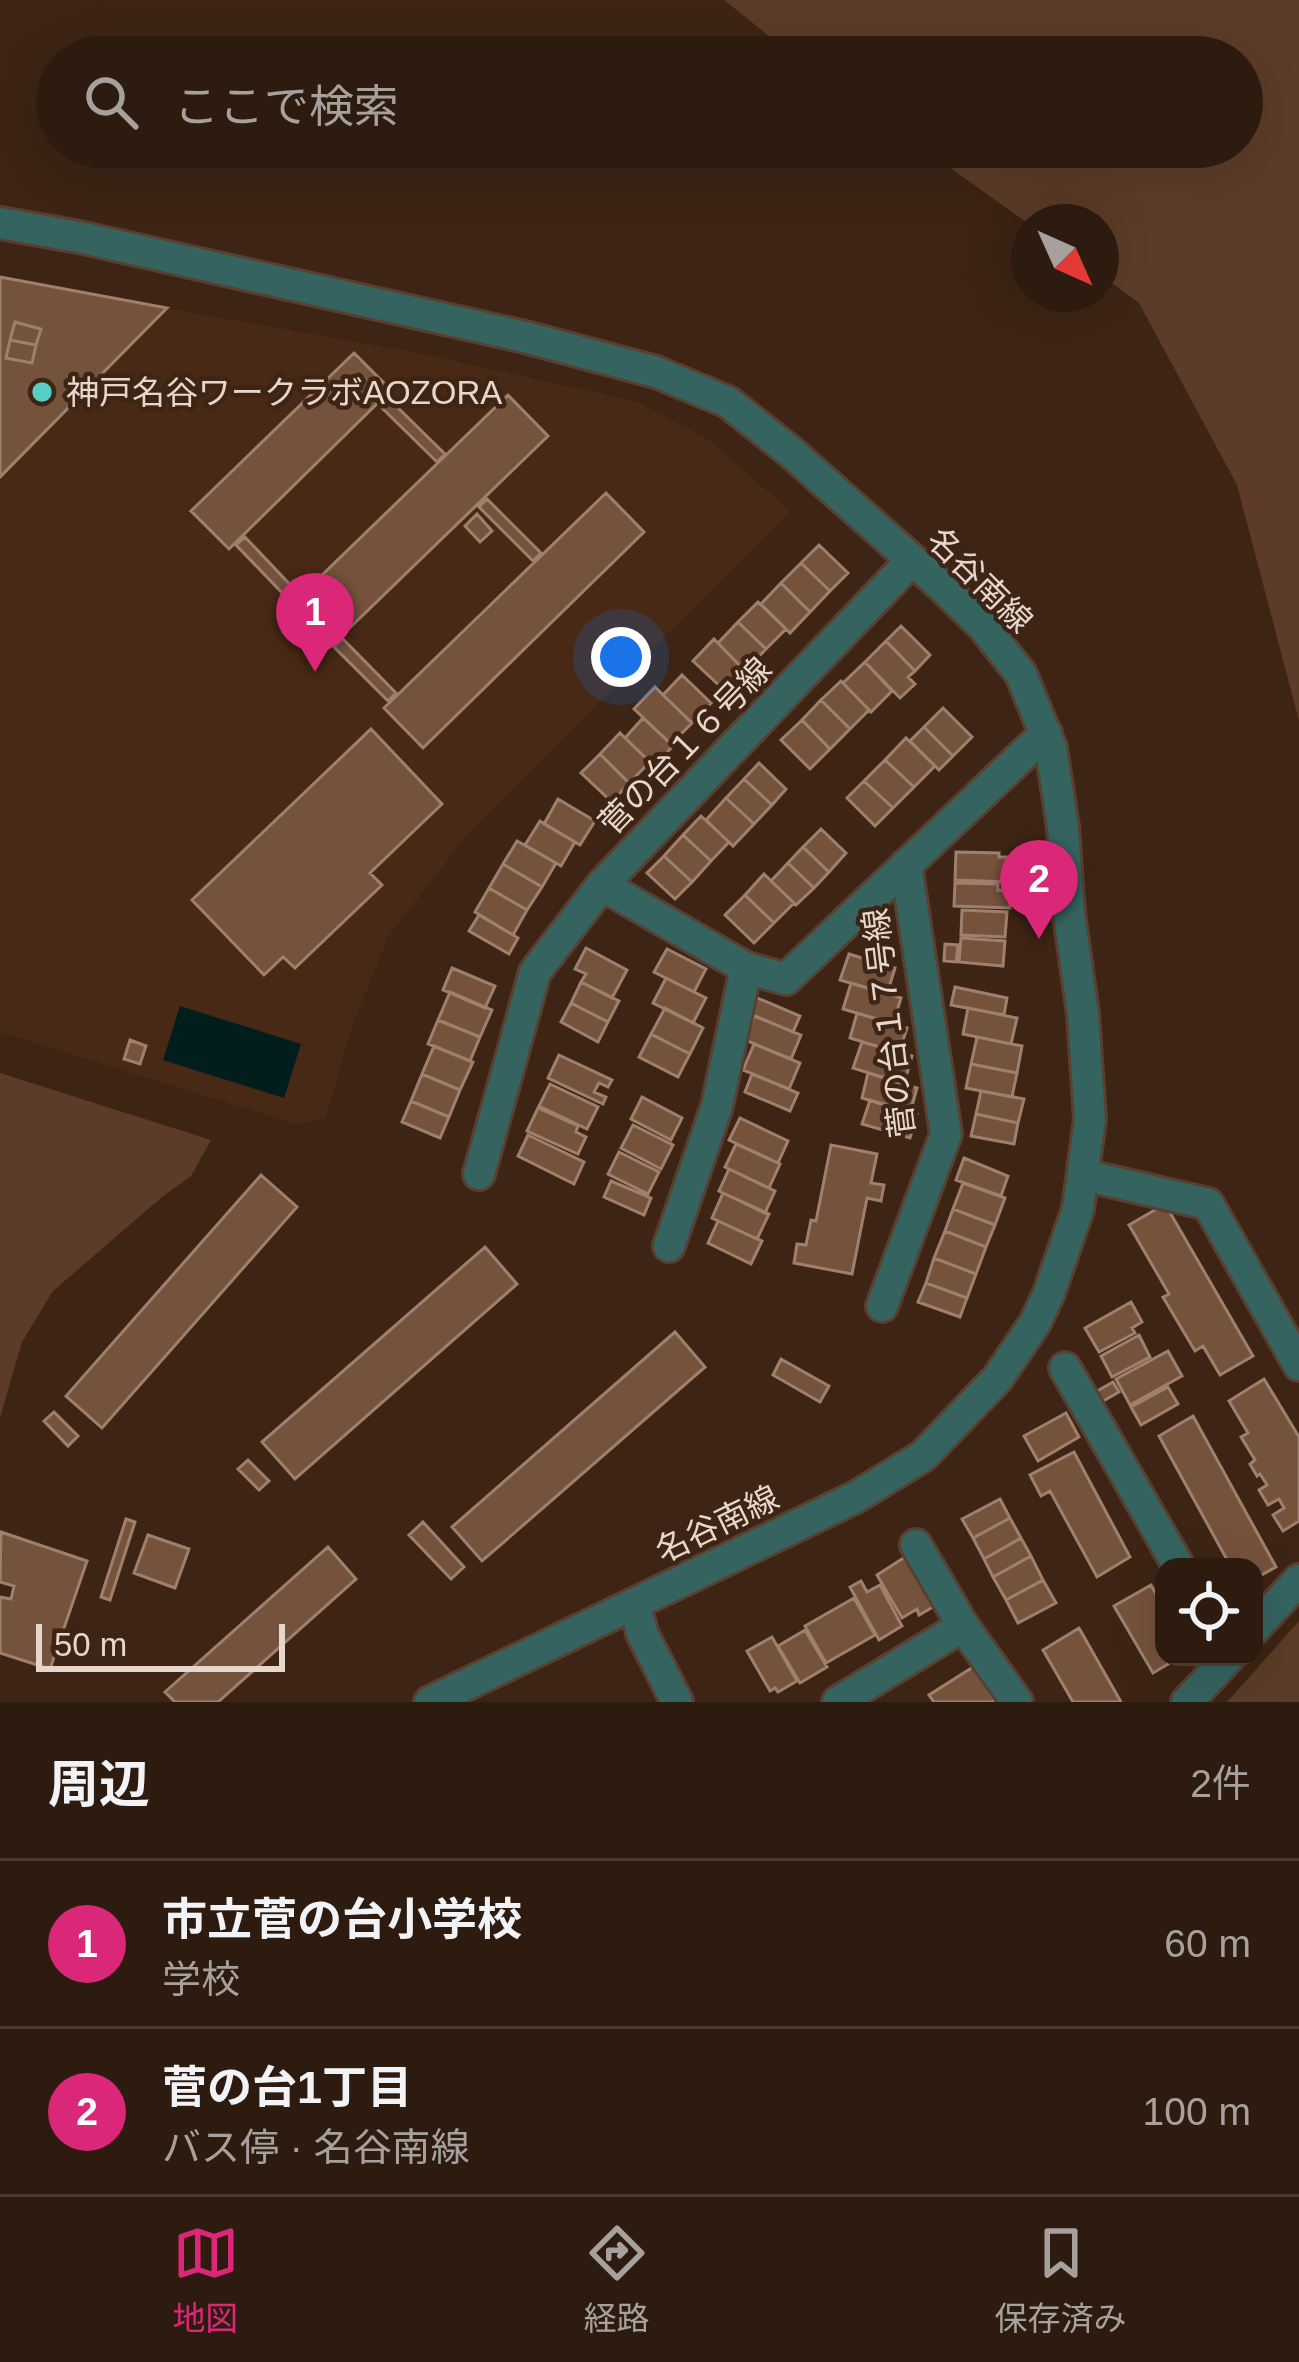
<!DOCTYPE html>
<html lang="ja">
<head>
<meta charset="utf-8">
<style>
  :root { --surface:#2e1b0f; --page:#362418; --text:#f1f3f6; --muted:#a7a19e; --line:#49392f; --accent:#db2777 }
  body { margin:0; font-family:Helvetica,"Noto Sans JP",sans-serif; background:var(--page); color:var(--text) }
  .controls { position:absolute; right:36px; bottom:36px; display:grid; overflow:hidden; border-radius:24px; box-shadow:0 12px 48px #0002 }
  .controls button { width:108px; height:108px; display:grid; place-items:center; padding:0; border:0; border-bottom:3px solid var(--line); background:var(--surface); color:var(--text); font:60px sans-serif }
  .compass { position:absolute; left:1011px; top:204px; width:108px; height:108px; border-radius:50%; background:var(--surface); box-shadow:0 12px 48px #0002; rotate:135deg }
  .scale { position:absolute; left:36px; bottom:30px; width:249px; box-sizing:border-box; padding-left:12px; border:6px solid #e7d6cc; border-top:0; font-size:33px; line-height:42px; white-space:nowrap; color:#e7d6cc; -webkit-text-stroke:9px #3d2414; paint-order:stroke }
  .you { position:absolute; left:621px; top:657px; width:42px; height:42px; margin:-30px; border:9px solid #fff; border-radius:50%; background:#1a73e8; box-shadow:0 0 0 18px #1a73e833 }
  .badge { display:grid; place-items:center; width:78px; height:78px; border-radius:50%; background:var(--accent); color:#fff; font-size:39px; font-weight:700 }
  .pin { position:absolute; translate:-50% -99px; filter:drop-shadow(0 3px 6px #0008) }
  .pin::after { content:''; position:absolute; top:63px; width:42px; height:36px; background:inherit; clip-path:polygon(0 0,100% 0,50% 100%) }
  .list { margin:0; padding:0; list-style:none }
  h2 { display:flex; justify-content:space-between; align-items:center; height:156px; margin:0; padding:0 48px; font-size:51px }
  h2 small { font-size:39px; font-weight:400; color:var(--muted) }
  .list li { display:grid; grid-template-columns:78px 1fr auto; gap:36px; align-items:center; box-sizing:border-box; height:168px; padding:0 48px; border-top:3px solid var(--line) }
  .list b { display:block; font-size:45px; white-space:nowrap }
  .list p { margin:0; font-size:39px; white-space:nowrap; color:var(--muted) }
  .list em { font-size:39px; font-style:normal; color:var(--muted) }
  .icon { flex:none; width:66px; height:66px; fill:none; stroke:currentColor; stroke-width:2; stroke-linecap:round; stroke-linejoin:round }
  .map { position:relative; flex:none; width:1299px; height:1702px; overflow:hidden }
  .search { position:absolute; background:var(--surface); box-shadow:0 12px 48px #0002; left:36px; right:36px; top:36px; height:132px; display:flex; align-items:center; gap:30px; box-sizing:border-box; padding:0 42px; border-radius:66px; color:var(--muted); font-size:45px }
  .sheet { height:492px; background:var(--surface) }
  nav { display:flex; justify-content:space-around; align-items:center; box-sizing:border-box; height:168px; border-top:3px solid var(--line); background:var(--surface); font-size:33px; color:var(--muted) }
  nav a { display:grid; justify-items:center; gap:6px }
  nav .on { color:var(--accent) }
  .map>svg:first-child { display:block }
  .built { fill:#482915 }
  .green { fill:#5c3c28 }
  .water { fill:#021e1c }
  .building { fill:#75523c; stroke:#9e806d; stroke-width:3 }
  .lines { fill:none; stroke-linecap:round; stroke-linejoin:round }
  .minor-casing { stroke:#584031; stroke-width:36 }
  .tertiary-casing { stroke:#584031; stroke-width:36 }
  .minor { stroke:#356460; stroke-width:30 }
  .tertiary { stroke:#356460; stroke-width:30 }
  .poi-dot { fill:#56cec3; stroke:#3d2414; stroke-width:4.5 }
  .labels { text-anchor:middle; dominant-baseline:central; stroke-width:9; stroke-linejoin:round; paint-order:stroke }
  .poi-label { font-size:33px; fill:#e7d6cc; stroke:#3d2414; text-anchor:start }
  .street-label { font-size:33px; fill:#e7d6cc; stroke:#3d2414 }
</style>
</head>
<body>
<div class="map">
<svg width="1299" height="1702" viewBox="0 0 1299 1702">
  <rect width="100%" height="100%" fill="#3d2414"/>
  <!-- built -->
  <path class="built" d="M167 308 418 353 639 402 711 441 790 511 469 832 387 939 352 1027 326 1118 299 1125 0 1032V477Z"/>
  <!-- green -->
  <path class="green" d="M724 0H1299V721L1237 485 1139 303 1101 275V222H1029V224L921 147H1242V57H795Z
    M0 1073 211 1140 191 1176 162 1197 53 1291 22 1342 0 1418Z
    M1299 1621V1702H1227Z"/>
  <!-- water -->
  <path class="water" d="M180 1006 301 1044 284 1098 163 1060Z"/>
  <!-- building -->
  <path class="building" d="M0 277 167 308 0 477Z
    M15 322 41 329 36 345 10 340Z
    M10 340 36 345 32 363 6 358Z
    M354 353 391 390 229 549 191 511Z
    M508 395 548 436 329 648 289 607Z
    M389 399 445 454 437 462 381 407Z
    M606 493 644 532 423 748 384 708Z
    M487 499 541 553 533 561 479 507Z
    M477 514 492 531 480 542 465 526Z
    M245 537 298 593 290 601 236 545Z
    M819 545 848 573 830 591 801 563Z
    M801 563 830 591 810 612 781 583Z
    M781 583 810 612 790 633 761 604Z
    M758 602 786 629 766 649 738 622Z
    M738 622 766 649 745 671 718 643Z
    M901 626 930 655 915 671 886 641Z
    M343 639 396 693 388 701 334 647Z
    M714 639 745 671 725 691 693 661Z
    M886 641 915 671 908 677 915 684 900 698 865 662Z
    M865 662 892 691 871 712 843 683Z
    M682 675 711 703 692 723 663 695Z
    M841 681 869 710 850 729 821 700Z
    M655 687 692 723 671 744 634 709Z
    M821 700 850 729 830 749 802 720Z
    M943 708 972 737 953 756 924 727Z
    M643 718 673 746 654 766 625 738Z
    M802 720 830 749 810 769 781 740Z
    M924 727 953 756 939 770 910 741Z
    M371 729 442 804 370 873 382 885 295 968 283 957 264 975 192 900Z
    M620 733 650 762 629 783 600 754Z
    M906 738 935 766 914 787 885 760Z
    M600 754 629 783 612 802 581 773Z
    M885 760 914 787 893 808 864 781Z
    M759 763 786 789 772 805 744 779Z
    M744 779 772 805 754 824 726 798Z
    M864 781 893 808 875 826 847 798Z
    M726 798 754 824 733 846 706 820Z
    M558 799 595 821 580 845 544 824Z
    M701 816 729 842 711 861 683 835Z
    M540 821 575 842 561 866 525 845Z
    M821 829 846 853 829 872 803 847Z
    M683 835 711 861 692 882 664 856Z
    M517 841 556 863 542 887 503 864Z
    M803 847 829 872 814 888 788 863Z
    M956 852 999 853V857H1012L1010 882 955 880Z
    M664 856 692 882 675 899 647 873Z
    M788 863 814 888 796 905 771 881Z
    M503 864 542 887 527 910 489 888Z
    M764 874 794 903 774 923 745 895Z
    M955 883 998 884V890L1010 891V908L954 906Z
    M489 888 527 910 513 935 475 912Z
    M745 895 774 923 754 943 725 915Z
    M962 910 1007 912 1005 937 961 935Z
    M479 915 518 938 509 954 469 931Z
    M961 938 1005 941 1003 966 959 962Z
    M945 944 958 945 956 962 944 961Z
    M586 948 627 970 612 998 581 982 586 974 575 969Z
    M667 949 706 969 694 992 654 972Z
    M849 954 895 968 887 994 840 980Z
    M452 968 495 986 485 1008 443 990Z
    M666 978 706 998 693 1023 653 1003Z
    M581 982 619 1001 608 1022 571 1003Z
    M851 983 901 998 893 1024 843 1009Z
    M955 987 1007 998 1004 1015 951 1005Z
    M450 992 492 1010 480 1037 438 1020Z
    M755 997 800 1016 793 1032 748 1013Z
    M571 1003 608 1022 598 1042 561 1022Z
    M665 1008 703 1028 690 1054 651 1034Z
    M968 1008 1017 1018 1011 1044 963 1034Z
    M857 1013 907 1028 899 1053 850 1038Z
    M754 1016 801 1035 791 1059 745 1040Z
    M438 1020 480 1037 470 1061 428 1044Z
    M651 1034 690 1054 678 1077 639 1057Z
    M977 1037 1022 1046 1017 1073 971 1064Z
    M130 1040 146 1046 140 1064 124 1059Z
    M862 1042 912 1056 904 1084 853 1068Z
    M754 1044 800 1063 789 1089 743 1070Z
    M434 1046 473 1062 460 1090 422 1074Z
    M559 1055 612 1080 608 1087 599 1083 594 1092 606 1097 603 1104 548 1078Z
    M971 1064 1017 1073 1012 1097 966 1088Z
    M868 1073 917 1088 910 1113 862 1098Z
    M422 1074 460 1090 449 1117 411 1101Z
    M752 1074 798 1093 790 1111 745 1092Z
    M550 1084 598 1107 587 1129 539 1106Z
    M981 1091 1024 1099 1018 1123 976 1114Z
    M642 1097 682 1118 671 1140 631 1119Z
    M870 1100 917 1114 910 1138 862 1124Z
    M411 1101 449 1117 440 1138 402 1122Z
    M538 1108 578 1126 576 1132 586 1137 578 1154 527 1131Z
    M976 1114 1018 1123 1014 1144 971 1136Z
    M740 1118 788 1141 778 1163 729 1140Z
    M633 1125 673 1145 661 1169 621 1148Z
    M528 1135 584 1162 574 1184 518 1156Z
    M736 1144 780 1164 769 1188 725 1167Z
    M831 1145 877 1154 871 1183 884 1185 881 1201 867 1198 852 1274 794 1263 797 1244 806 1245 811 1220 816 1221Z
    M619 1152 659 1172 648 1194 608 1174Z
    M964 1158 1008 1176 1001 1196 956 1180Z
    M729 1169 775 1191 765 1213 719 1191Z
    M261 1175 297 1207 102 1428 66 1396Z
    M611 1181 651 1198 644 1215 604 1197Z
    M963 1183 1005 1198 995 1225 953 1209Z
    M723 1193 769 1214 757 1239 712 1218Z
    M1165 1204 1253 1356 1220 1375 1203 1346 1195 1351 1163 1297 1169 1294 1129 1225Z
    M953 1209 995 1225 986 1247 945 1231Z
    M718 1221 762 1241 751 1264 708 1243Z
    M945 1231 986 1247 976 1274 934 1258Z
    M485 1247 517 1284 295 1479 262 1442Z
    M934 1258 976 1274 967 1298 926 1283Z
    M926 1283 967 1298 960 1317 918 1302Z
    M1131 1302 1142 1322 1132 1328 1135 1333 1099 1352 1085 1328Z
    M675 1332 705 1367 482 1561 452 1527Z
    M1139 1335 1150 1357 1112 1377 1101 1356Z
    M1168 1351 1182 1376 1130 1405 1116 1379Z
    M781 1359 829 1386 820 1402 773 1375Z
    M1264 1379 1299 1437V1521L1283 1531 1273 1515 1284 1508 1279 1499 1268 1505 1259 1490 1267 1485 1260 1474 1257 1476 1250 1464 1255 1460 1241 1437 1248 1433 1229 1401Z
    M1113 1382 1119 1392 1098 1404 1092 1394Z
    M1168 1387 1178 1404 1141 1425 1131 1407Z
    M54 1412 78 1436 68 1446 44 1421Z
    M1066 1413 1079 1437 1038 1461 1024 1436Z
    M1193 1416 1276 1567 1254 1579V1567H1231L1159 1436Z
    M1074 1452 1130 1557 1097 1577 1050 1491 1041 1496 1030 1475Z
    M248 1460 269 1481 259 1490 238 1469Z
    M1000 1499 1010 1518 973 1538 962 1519Z
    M1010 1518 1021 1538 984 1559 973 1538Z
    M126 1519 135 1522 110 1600 101 1597Z
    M423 1522 464 1567 451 1579 409 1535Z
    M1 1532 87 1561 50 1669 0 1653V1597L11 1599 14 1586 0 1582Z
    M148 1535 189 1549 175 1588 134 1573Z
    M1021 1538 1031 1556 993 1577 984 1559Z
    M328 1547 356 1579 218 1702H175L165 1692Z
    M1031 1556 1043 1580 1006 1600 993 1577Z
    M905 1557 933 1607 919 1615 917 1609 902 1618 877 1575Z
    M1043 1580 1056 1603 1018 1623 1006 1600Z
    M861 1581 867 1592 880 1585 902 1626 879 1640 850 1587Z
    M1151 1585 1164 1608V1657H1180L1153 1673 1114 1606Z
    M854 1598 875 1635 826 1663 805 1626Z
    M1079 1628 1121 1702H1073L1043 1650Z
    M805 1630 827 1667 800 1683 778 1646Z
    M772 1637 797 1681 778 1692 775 1688 770 1691 747 1651Z
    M973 1667 996 1702H934L929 1695Z"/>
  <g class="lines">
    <!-- minor casing -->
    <g class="minor-casing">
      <path id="minor" d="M911 561 602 885 746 968 786 979 1046 733
        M479 1174 535 972 602 885
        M1084 1175 1208 1204 1299 1365
        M669 1246 717 1106 746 968
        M882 1306 946 1134 906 865
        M1065 1368 1179 1567
        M916 1545 963 1626 1017 1702
        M1254 1629 1299 1580
        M838 1702 963 1626
        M1187 1702 1229 1657"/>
    </g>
    <!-- tertiary casing -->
    <g class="tertiary-casing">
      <path id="tertiary" d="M0 223 79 237 525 337 656 372 728 402 792 453 945 589 983 626 1021 674 1051 748 1063 827 1069 914 1083 1014 1090 1119 1078 1209 1049 1293 1035 1323 997 1379 923 1456 856 1497 430 1702
        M635 1604 642 1633 677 1702"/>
    </g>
    <!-- minor -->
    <use href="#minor" class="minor"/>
    <!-- tertiary -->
    <use href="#tertiary" class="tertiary"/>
  </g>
  <!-- markers -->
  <circle class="poi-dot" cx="42" cy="392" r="12"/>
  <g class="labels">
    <!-- poi labels -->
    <g class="poi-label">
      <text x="66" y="392">神戸名谷ワークラボAOZORA</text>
    </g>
    <!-- street labels -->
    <g class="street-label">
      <text transform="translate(980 580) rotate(45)">名谷南線</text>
      <text transform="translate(685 746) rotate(-46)">菅の台１６号線</text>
      <text transform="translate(889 1023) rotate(-97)">菅の台１７号線</text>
      <text transform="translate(717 1524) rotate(-26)">名谷南線</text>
    </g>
  </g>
</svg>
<div class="controls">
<button><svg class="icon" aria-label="locate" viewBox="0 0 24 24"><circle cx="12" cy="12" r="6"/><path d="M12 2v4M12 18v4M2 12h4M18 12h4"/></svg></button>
</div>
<svg class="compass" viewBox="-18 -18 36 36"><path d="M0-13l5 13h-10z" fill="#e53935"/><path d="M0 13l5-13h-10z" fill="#a7a19e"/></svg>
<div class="scale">50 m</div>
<div class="you"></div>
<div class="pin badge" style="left:315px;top:672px">1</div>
<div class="pin badge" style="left:1039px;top:939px">2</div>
<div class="search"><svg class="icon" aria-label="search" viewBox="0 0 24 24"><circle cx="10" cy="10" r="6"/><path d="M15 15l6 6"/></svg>ここで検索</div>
</div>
<section class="sheet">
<h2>周辺<small>2件</small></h2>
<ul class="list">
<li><span class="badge">1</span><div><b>市立菅の台小学校</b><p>学校</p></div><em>60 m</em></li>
<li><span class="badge">2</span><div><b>菅の台1丁目</b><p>バス停 · 名谷南線</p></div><em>100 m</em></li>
</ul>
</section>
<nav>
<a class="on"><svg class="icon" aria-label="map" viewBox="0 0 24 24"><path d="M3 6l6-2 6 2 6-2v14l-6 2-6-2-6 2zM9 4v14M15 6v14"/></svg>地図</a>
<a><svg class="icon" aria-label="directions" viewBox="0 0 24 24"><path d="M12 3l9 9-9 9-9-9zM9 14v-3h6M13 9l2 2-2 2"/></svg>経路</a>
<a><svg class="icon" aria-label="saved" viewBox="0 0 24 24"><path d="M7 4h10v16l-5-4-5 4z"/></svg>保存済み</a>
</nav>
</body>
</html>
